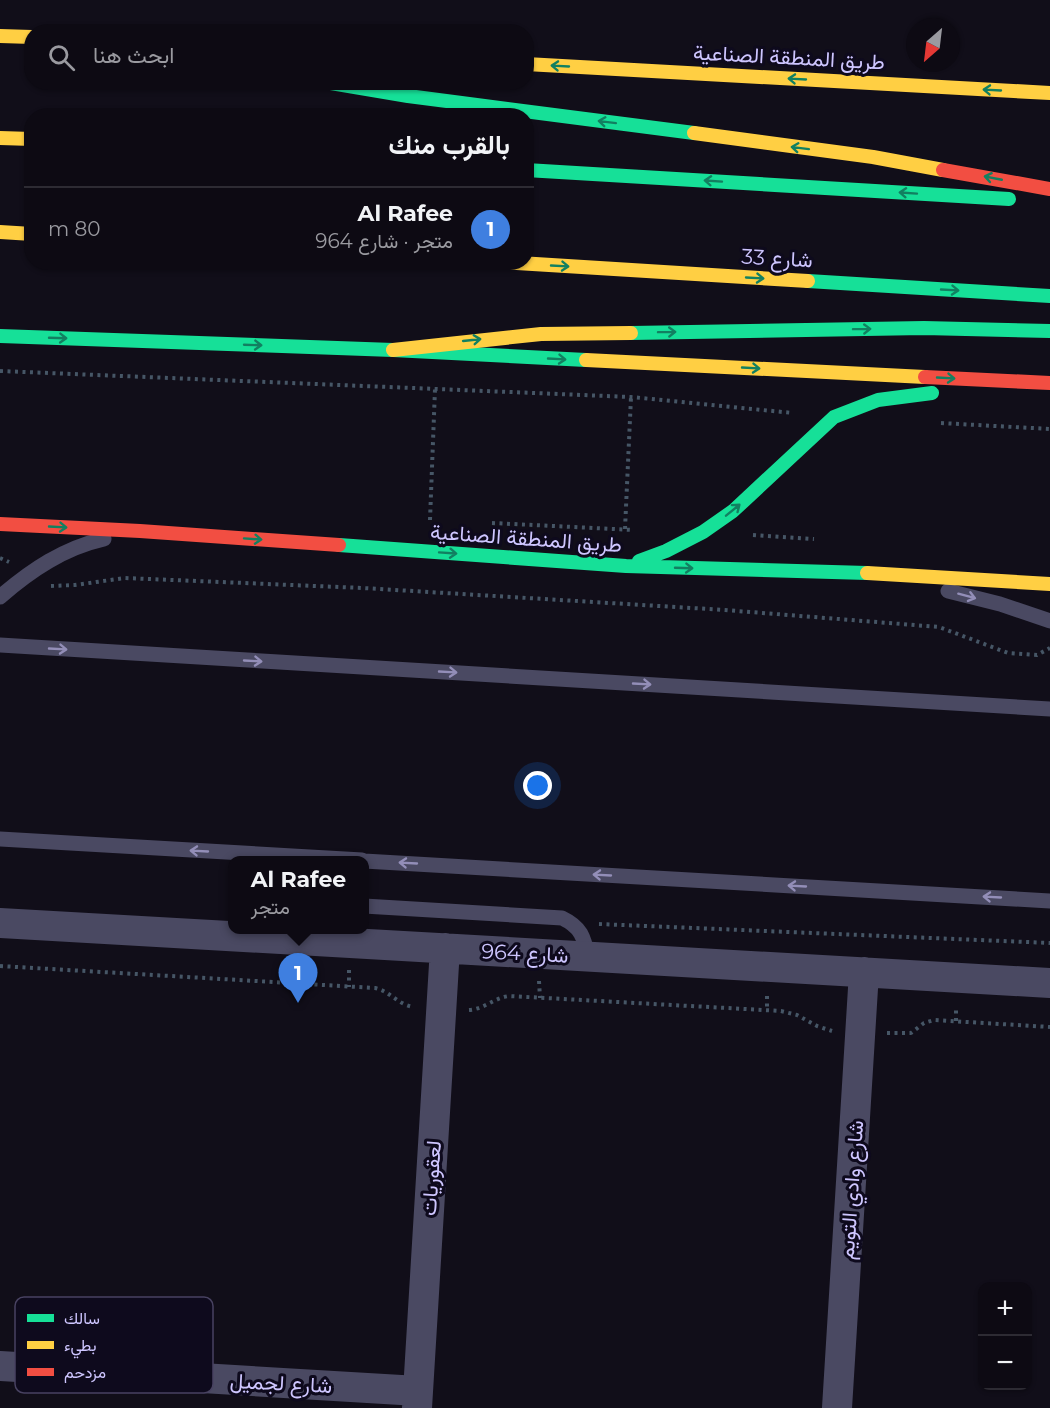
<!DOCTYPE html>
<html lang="ar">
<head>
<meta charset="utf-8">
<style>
  :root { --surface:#0d0a13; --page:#16131c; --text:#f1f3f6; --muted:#9a9aa0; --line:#2d2b33; --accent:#8c86ae }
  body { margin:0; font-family:Montserrat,Vazirmatn,sans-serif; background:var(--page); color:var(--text); direction:rtl }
  .controls { position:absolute; right:18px; bottom:18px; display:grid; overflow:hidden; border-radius:12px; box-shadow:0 2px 4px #0004 }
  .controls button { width:54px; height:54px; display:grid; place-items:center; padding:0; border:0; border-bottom:2px solid var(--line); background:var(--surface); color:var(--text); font:30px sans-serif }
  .compass { position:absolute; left:906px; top:18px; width:54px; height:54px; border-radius:50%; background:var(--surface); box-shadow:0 2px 4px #0004; rotate:208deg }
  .you { position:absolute; left:538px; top:786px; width:21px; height:21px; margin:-15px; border:4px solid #fff; border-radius:50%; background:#1a73e8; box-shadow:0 0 0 9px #1a73e833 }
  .badge { display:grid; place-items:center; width:39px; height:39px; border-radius:50%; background:var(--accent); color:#fff; font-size:20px; font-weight:700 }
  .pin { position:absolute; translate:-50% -50px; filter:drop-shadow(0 2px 3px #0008) }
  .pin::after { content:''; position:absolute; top:32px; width:21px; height:18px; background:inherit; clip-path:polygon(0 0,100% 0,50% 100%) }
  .popup { position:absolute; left:228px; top:856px; width:141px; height:78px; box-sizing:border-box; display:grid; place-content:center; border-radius:12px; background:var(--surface); filter:drop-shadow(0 2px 4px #0005); font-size:20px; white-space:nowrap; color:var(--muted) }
  .popup b { font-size:22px; color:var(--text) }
  .popup::after { content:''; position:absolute; left:50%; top:100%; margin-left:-12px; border:12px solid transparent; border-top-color:var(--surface) }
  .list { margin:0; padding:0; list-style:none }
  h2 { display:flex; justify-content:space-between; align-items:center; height:78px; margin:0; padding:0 24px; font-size:26px }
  h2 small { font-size:20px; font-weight:400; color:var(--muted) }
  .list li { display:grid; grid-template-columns:39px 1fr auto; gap:18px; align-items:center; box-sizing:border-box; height:84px; padding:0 24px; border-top:2px solid var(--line) }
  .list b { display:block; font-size:22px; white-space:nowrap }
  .list p { margin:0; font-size:20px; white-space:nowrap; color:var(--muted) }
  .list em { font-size:20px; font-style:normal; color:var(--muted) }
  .icon { flex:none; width:33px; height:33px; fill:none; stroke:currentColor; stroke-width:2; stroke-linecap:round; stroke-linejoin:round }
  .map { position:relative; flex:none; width:1050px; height:1408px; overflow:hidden; direction:ltr }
  .search { position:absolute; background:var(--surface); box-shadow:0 2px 4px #0004; left:24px; top:24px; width:510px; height:66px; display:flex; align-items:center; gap:15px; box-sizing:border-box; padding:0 21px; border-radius:24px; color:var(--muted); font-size:22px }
  .panel { position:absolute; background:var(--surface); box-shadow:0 2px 4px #0004; left:24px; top:108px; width:510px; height:162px; border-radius:24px; direction:rtl }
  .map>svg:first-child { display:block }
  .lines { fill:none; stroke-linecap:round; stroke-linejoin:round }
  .path { stroke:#465666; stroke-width:4; stroke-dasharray:3 4.5; stroke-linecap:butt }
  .lane { stroke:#4a4962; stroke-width:15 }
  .street { stroke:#4a4962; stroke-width:30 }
  .fast { stroke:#16e098; stroke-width:14 }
  .slow { stroke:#ffcf43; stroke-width:14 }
  .jam { stroke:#f24e42; stroke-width:14 }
  .oneway { stroke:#128061 }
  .oneway2 { stroke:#938eb8 }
  .labels { text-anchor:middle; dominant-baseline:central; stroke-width:6; stroke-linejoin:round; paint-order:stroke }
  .street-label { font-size:21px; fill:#cec6ff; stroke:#0e0a1d }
  .key { fill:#0e0a1d; stroke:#484261; stroke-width:1.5 }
  .key-label { font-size:16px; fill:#cec6ff }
</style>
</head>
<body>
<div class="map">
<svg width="1050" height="1408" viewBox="0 0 1050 1408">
  <rect width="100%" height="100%" fill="#110e19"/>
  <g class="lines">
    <!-- path -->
    <path class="path" d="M0 371 631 397 793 413
      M941 423 1050 429
      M430 520 435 389
      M492 523 634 530
      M625 529 631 397
      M753 535 814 539
      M0 558 9 562
      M51 586 75 585 125 578 363 588 725 610 939 627 1008 653 1037 655 1050 648
      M599 924 1050 943
      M0 966 375 988C390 991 398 1005 414 1007
      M349 970V987
      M539 981 540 998
      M767 996V1010
      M469 1010C484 1009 494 998 509 996L781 1011 797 1015 817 1026 832 1031
      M956 1021V1006
      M887 1033H911L924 1023 934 1020 1050 1027"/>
    <!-- lane -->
    <path class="lane" d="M948 591 1000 604 1050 621
      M0 597C31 570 64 548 104 539
      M0 645 1050 709
      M0 839 362 860
      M364 861 1050 901
      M364 906 562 918C581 927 584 937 588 957"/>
    <!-- street -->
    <path class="street" d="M0 923 1050 983
      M0 1366 418 1391
      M417 1408 445 948
      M837 1408 864 972"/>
    <!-- fast -->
    <path class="fast" d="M325 82 408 96 694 133
      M526 170 1009 199
      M808 281 1050 296
      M631 333 924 328 1050 331
      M0 336 393 350 586 360
      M339 545 626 566 867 573
      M639 561 666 551 703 532 733 511 834 417 878 400 932 393"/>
    <!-- slow -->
    <path class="slow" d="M0 36 32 37
      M526 64 1050 93
      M694 133 873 157 943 170
      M0 138 32 139
      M0 232 32 234
      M502 262 808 281
      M393 350 541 334 631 333
      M586 360 925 377
      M867 573 1050 584"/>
    <!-- jam -->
    <path class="jam" d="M943 170 1050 189
      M925 377 1050 383
      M0 524 140 531 339 545"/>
  </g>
  <!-- one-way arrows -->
  <defs><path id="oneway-shaft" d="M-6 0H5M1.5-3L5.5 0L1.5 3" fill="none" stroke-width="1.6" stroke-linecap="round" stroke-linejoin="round" transform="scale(1.5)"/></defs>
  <g class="oneway">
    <use href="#oneway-shaft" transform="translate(560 66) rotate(-177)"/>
    <use href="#oneway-shaft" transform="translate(797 79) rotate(-177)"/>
    <use href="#oneway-shaft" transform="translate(992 90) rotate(-177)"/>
    <use href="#oneway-shaft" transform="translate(607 122) rotate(-173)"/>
    <use href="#oneway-shaft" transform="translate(800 148) rotate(-173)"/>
    <use href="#oneway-shaft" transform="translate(993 178) rotate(-169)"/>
    <use href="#oneway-shaft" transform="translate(713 181) rotate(-176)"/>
    <use href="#oneway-shaft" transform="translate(908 193) rotate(-176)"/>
    <use href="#oneway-shaft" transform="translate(560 266) rotate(3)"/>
    <use href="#oneway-shaft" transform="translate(755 278) rotate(3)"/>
    <use href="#oneway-shaft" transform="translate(950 290) rotate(3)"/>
    <use href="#oneway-shaft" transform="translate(862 329) rotate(-1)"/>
    <use href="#oneway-shaft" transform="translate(667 332) rotate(-1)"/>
    <use href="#oneway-shaft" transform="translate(58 338) rotate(2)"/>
    <use href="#oneway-shaft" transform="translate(472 340) rotate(-6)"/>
    <use href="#oneway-shaft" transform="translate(253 345) rotate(2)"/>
    <use href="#oneway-shaft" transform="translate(557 359) rotate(3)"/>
    <use href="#oneway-shaft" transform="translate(751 368) rotate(3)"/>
    <use href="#oneway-shaft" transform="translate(946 378) rotate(3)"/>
    <use href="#oneway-shaft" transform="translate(733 510) rotate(-39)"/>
    <use href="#oneway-shaft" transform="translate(58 527) rotate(3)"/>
    <use href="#oneway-shaft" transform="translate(253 539) rotate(4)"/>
    <use href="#oneway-shaft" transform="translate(448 553) rotate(4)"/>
    <use href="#oneway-shaft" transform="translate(684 568) rotate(2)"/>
  </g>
  <g class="oneway2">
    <use href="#oneway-shaft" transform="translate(967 596) rotate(15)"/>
    <use href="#oneway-shaft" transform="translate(58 649) rotate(3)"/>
    <use href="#oneway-shaft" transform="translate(253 661) rotate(3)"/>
    <use href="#oneway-shaft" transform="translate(448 672) rotate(3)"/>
    <use href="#oneway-shaft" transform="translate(642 684) rotate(3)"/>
    <use href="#oneway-shaft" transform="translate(199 851) rotate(-177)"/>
    <use href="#oneway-shaft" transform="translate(408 863) rotate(-177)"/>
    <use href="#oneway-shaft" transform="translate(602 875) rotate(-177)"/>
    <use href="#oneway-shaft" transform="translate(797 886) rotate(-177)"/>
    <use href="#oneway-shaft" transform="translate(992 897) rotate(-177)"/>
  </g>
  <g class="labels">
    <!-- street labels -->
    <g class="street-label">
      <text transform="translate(789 57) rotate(3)">طريق المنطقة الصناعية</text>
      <text transform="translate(777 258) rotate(3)">شارع 33</text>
      <text transform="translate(526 538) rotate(4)">طريق المنطقة الصناعية</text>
      <text transform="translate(525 953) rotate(3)">شارع 964</text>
      <text transform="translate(431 1178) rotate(-86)">لعقوريات</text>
      <text transform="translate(851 1190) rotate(-86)">شارع وادي التويم</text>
      <text transform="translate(281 1383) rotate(3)">شارع لجميل</text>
    </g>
  </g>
  <!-- legend -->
  <rect x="15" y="1297" width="198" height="96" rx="9" class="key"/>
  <rect x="27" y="1314" width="27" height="8" fill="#16e098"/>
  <rect x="27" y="1341" width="27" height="8" fill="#ffcf43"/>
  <rect x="27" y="1368" width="27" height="8" fill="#f24e42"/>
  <g class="key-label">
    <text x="64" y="1324">سالك</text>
    <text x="64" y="1351">بطيء</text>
    <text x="64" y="1378">مزدحم</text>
  </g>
</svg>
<div class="controls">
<button>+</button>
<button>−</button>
</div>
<svg class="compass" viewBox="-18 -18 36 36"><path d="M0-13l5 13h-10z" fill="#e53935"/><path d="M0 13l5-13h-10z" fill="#9a9aa0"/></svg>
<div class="you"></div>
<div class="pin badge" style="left:298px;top:1003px;background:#3f7fe0">1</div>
<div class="popup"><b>Al Rafee</b>متجر</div>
<div class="search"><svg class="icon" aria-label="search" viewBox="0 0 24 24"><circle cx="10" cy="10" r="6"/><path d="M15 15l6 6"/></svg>ابحث هنا</div>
<section class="panel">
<h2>بالقرب منك<small></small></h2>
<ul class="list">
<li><span class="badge" style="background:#3f7fe0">1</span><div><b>Al Rafee</b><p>متجر · شارع 964</p></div><em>80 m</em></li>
</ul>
</section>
</div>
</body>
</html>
